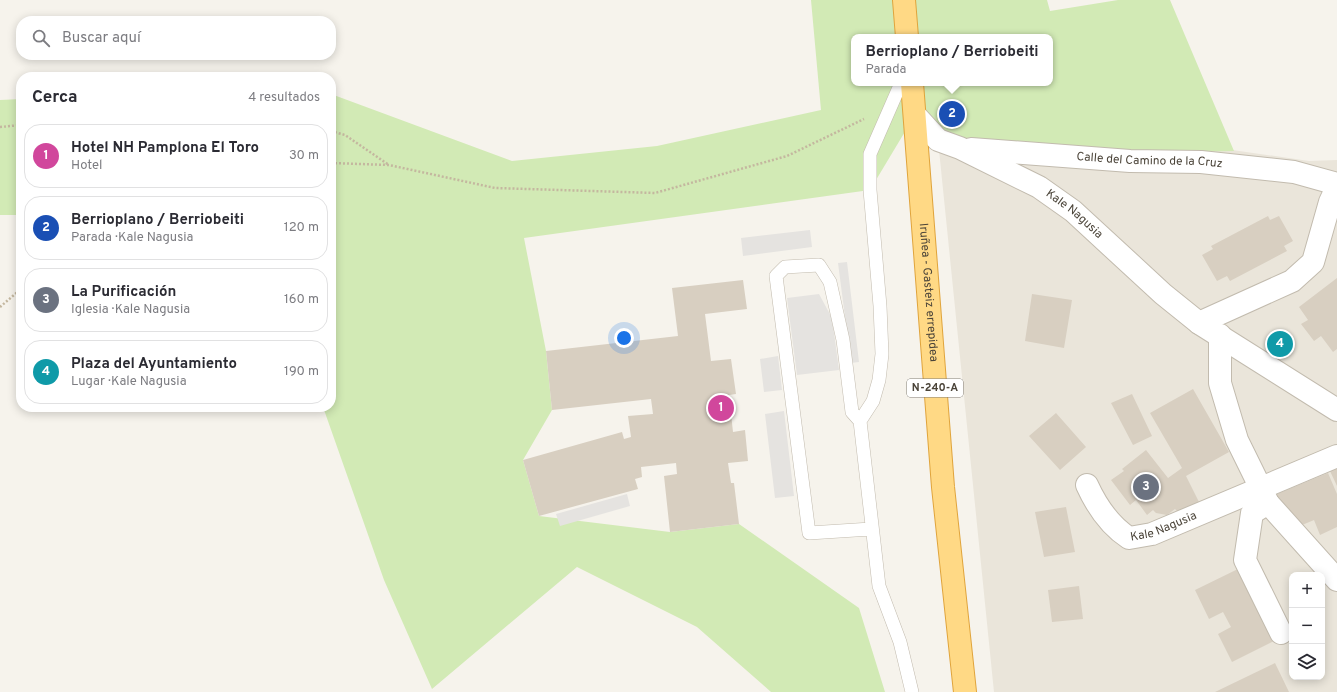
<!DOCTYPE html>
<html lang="es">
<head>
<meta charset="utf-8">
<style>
  :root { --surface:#fff; --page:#f2f2f3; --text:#2b2b33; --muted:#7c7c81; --line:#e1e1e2; --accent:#db2777 }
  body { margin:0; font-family:Overpass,sans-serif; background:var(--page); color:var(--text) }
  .controls { position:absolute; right:12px; bottom:12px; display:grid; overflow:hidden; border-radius:8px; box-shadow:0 2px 10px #0003 }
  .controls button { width:36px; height:36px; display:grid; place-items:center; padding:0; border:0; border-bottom:1px solid var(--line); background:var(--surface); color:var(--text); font:20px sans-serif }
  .you { position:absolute; left:624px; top:338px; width:14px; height:14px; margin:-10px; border:3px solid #fff; border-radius:50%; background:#1a73e8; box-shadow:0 0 0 6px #1a73e833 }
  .badge { display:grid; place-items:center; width:26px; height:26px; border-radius:50%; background:var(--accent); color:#fff; font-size:13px; font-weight:700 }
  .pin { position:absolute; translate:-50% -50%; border:2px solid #fff; box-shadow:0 1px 4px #0006 }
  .popup { position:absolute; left:851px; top:34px; width:202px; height:52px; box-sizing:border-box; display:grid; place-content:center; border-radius:8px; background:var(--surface); filter:drop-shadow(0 1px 3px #0005); font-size:13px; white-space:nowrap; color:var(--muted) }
  .popup b { font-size:15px; color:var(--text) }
  .popup::after { content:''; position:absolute; left:50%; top:100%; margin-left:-8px; border:8px solid transparent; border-top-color:var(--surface) }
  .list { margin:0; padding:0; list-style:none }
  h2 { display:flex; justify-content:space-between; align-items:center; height:52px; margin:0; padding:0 16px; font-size:17px }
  h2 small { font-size:13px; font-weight:400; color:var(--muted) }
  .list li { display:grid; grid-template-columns:26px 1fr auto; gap:12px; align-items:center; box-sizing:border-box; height:64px; margin:0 8px 8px; padding:0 8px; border:1px solid var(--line); border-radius:16px }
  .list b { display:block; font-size:15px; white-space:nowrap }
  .list p { margin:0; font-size:13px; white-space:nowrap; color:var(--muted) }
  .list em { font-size:13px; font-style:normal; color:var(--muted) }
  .icon { flex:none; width:22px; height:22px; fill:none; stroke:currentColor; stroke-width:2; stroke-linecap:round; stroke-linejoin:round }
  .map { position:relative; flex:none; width:1337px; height:692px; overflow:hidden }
  .search { position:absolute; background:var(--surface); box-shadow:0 2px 10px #0003; left:16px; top:16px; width:320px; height:44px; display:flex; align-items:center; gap:10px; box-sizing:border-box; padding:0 14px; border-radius:16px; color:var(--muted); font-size:15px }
  .panel { position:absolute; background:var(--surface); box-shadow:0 2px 10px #0003; left:16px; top:72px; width:320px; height:340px; border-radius:16px }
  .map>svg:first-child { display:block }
  .residential { fill:#eae5da; fill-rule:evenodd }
  .green { fill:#d2eab5; fill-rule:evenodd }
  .parking { fill:#e5e3e0 }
  .building { fill:#d8cfc1 }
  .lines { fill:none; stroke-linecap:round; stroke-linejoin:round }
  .service-casing { stroke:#c2bbae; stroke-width:14 }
  .minor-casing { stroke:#c2bbae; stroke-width:24 }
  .trunk-casing { stroke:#e0a43c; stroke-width:24 }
  .path { stroke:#c4b79f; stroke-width:2.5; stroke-dasharray:2 2; stroke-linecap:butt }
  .service { stroke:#fff; stroke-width:13 }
  .minor { stroke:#fff; stroke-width:22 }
  .trunk { stroke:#ffd985; stroke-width:22 }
  .labels { text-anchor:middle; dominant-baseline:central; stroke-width:3; stroke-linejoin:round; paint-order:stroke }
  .shield { fill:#fff; stroke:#817c74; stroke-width:1 }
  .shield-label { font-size:11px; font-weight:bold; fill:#4b4439 }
  .street-label { font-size:12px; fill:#4b4439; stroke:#fff }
</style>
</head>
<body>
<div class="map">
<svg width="1337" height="692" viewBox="0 0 1337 692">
  <rect width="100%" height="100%" fill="#f6f3ec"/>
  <!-- residential -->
  <path class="residential" d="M1032 121 1309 161 1337 160V692H994L938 140ZM1292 575H1322V677H1292Z"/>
  <!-- green -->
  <path class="green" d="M811 0H1047L1050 11 1118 0H1170L1234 151 1047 155 960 148 915 115 870 190 524 238 546 351 552 410 523 460 539 516 670 532 739 524 859 608 885 692H771L697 627 577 567 432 689 384 580 323 407H331V94L512 161 657 146 821 110ZM854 37H1050V83H854Z
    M21 99V215H0V100Z"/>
  <!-- parking -->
  <path class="parking" d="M810 230 812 247 743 256 741 238Z
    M847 262 859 362 851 363 838 263Z
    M819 294 832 318 839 370 797 375 787 298Z
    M778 356 782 390 764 392 760 359Z
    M784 411 794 496 775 498 765 414Z
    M627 494 630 506 560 526 556 514Z"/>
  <!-- building -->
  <path class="building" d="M1268 216 1270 220 1279 216 1293 241 1284 246 1287 251 1230 281 1227 276 1217 281 1202 255 1213 249 1211 246Z
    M1337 278V349L1333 352 1321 336 1314 341 1301 324 1308 320 1299 307Z
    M743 280 747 309 705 314 711 361 731 359 736 394 729 395 733 432 745 430 748 461 728 463 731 483H734L739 524 670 532 664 476 677 474 676 463 641 467 642 477 635 479 638 489 539 516 523 460 622 432 624 439 631 437 628 416 653 414 651 399 552 410 546 351 678 336 672 288Z
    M1032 294 1072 300 1064 348 1025 341Z
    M1193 389 1229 452 1186 476 1200 504 1180 514 1175 509 1167 515 1156 513 1153 510 1147 515 1136 500 1130 505 1111 480 1124 471 1122 469 1146 450 1168 478 1182 468 1150 413Z
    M1132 394 1152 436 1133 445 1111 403Z
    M1056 413 1086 447 1060 470 1029 436Z
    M1337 468V486L1330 471Z
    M1328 473 1337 494V527L1320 535 1314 520 1295 528 1272 496Z
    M1066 507 1075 552 1044 557 1035 512Z
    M1240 568 1276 640 1232 662 1218 634 1231 627 1223 612 1209 619 1195 590Z
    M1079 586 1083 619 1052 622 1048 590Z
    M1275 663 1289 692H1215Z"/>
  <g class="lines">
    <!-- service casing -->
    <g class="service-casing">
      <path id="service" d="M901 83 870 154V190L880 306 882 354 879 380 873 401 860 421 879 586 900 642 912 692
        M860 421 852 412 843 340 830 282 819 265 785 267 776 276 809 533 871 529"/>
    </g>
    <!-- minor casing -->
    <g class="minor-casing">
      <g id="minor">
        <path id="s1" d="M915 115 938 140 960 148 1039 187 1073 211 1163 294 1199 323 1337 410"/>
        <path id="s2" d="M971 149 1130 161 1201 162 1294 172 1337 184"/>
        <path d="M1199 323 1292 281 1313 262 1330 202 1337 187"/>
        <path d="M1220 335V383L1237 440 1268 503 1337 580"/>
        <path id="s3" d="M1087 485C1097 507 1109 525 1129 538L1152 534 1337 456"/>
        <path d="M1268 503 1252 513 1245 560 1281 633"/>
      </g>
    </g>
    <!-- trunk casing -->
    <g class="trunk-casing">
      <g id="trunk">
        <path d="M904 0 907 37"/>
        <path id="s4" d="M912 83 943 487 965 692"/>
      </g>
    </g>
    <!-- path -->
    <path class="path" d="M0 127 21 125
      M331 131 345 135 389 165
      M331 163 389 165 495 188 655 193 787 156 864 119
      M0 307 21 289"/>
    <!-- service -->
    <use href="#service" class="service"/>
    <!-- minor -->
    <use href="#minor" class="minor"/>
    <!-- trunk -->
    <use href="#trunk" class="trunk"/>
  </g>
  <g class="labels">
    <!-- shield labels -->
    <rect class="shield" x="907" y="379" width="56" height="18" rx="3"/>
    <g class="shield-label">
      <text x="935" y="388">N-240-A</text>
    </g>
    <!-- street labels -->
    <g class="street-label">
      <text stroke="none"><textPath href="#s2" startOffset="179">Calle del Camino de la Cruz</textPath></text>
      <text stroke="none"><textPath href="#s1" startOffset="190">Kale Nagusia</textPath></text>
      <text stroke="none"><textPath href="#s4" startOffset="210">Iruñea - Gasteiz errepidea</textPath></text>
      <text stroke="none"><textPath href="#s3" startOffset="105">Kale Nagusia</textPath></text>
    </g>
  </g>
</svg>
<div class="controls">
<button>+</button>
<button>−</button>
<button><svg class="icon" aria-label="layers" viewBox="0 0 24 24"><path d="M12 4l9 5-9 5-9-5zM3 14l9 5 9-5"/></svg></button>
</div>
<div class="you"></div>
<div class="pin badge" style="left:721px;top:408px;background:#d1479c">1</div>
<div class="pin badge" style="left:952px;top:114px;background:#1a4fb4">2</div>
<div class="popup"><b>Berrioplano / Berriobeiti</b>Parada</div>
<div class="pin badge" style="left:1146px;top:487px;background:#6b7280">3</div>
<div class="pin badge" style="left:1280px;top:344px;background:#0f9aa8">4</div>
<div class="search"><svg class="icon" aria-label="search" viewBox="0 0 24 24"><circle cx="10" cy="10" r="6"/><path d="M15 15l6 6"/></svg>Buscar aquí</div>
<section class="panel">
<h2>Cerca<small>4 resultados</small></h2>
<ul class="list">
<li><span class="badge" style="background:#d1479c">1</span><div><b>Hotel NH Pamplona El Toro</b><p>Hotel</p></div><em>30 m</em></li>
<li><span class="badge" style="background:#1a4fb4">2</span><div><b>Berrioplano / Berriobeiti</b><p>Parada · Kale Nagusia</p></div><em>120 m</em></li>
<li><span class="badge" style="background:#6b7280">3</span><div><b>La Purificación</b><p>Iglesia · Kale Nagusia</p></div><em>160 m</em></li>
<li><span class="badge" style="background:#0f9aa8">4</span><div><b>Plaza del Ayuntamiento</b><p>Lugar · Kale Nagusia</p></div><em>190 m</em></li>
</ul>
</section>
</div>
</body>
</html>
